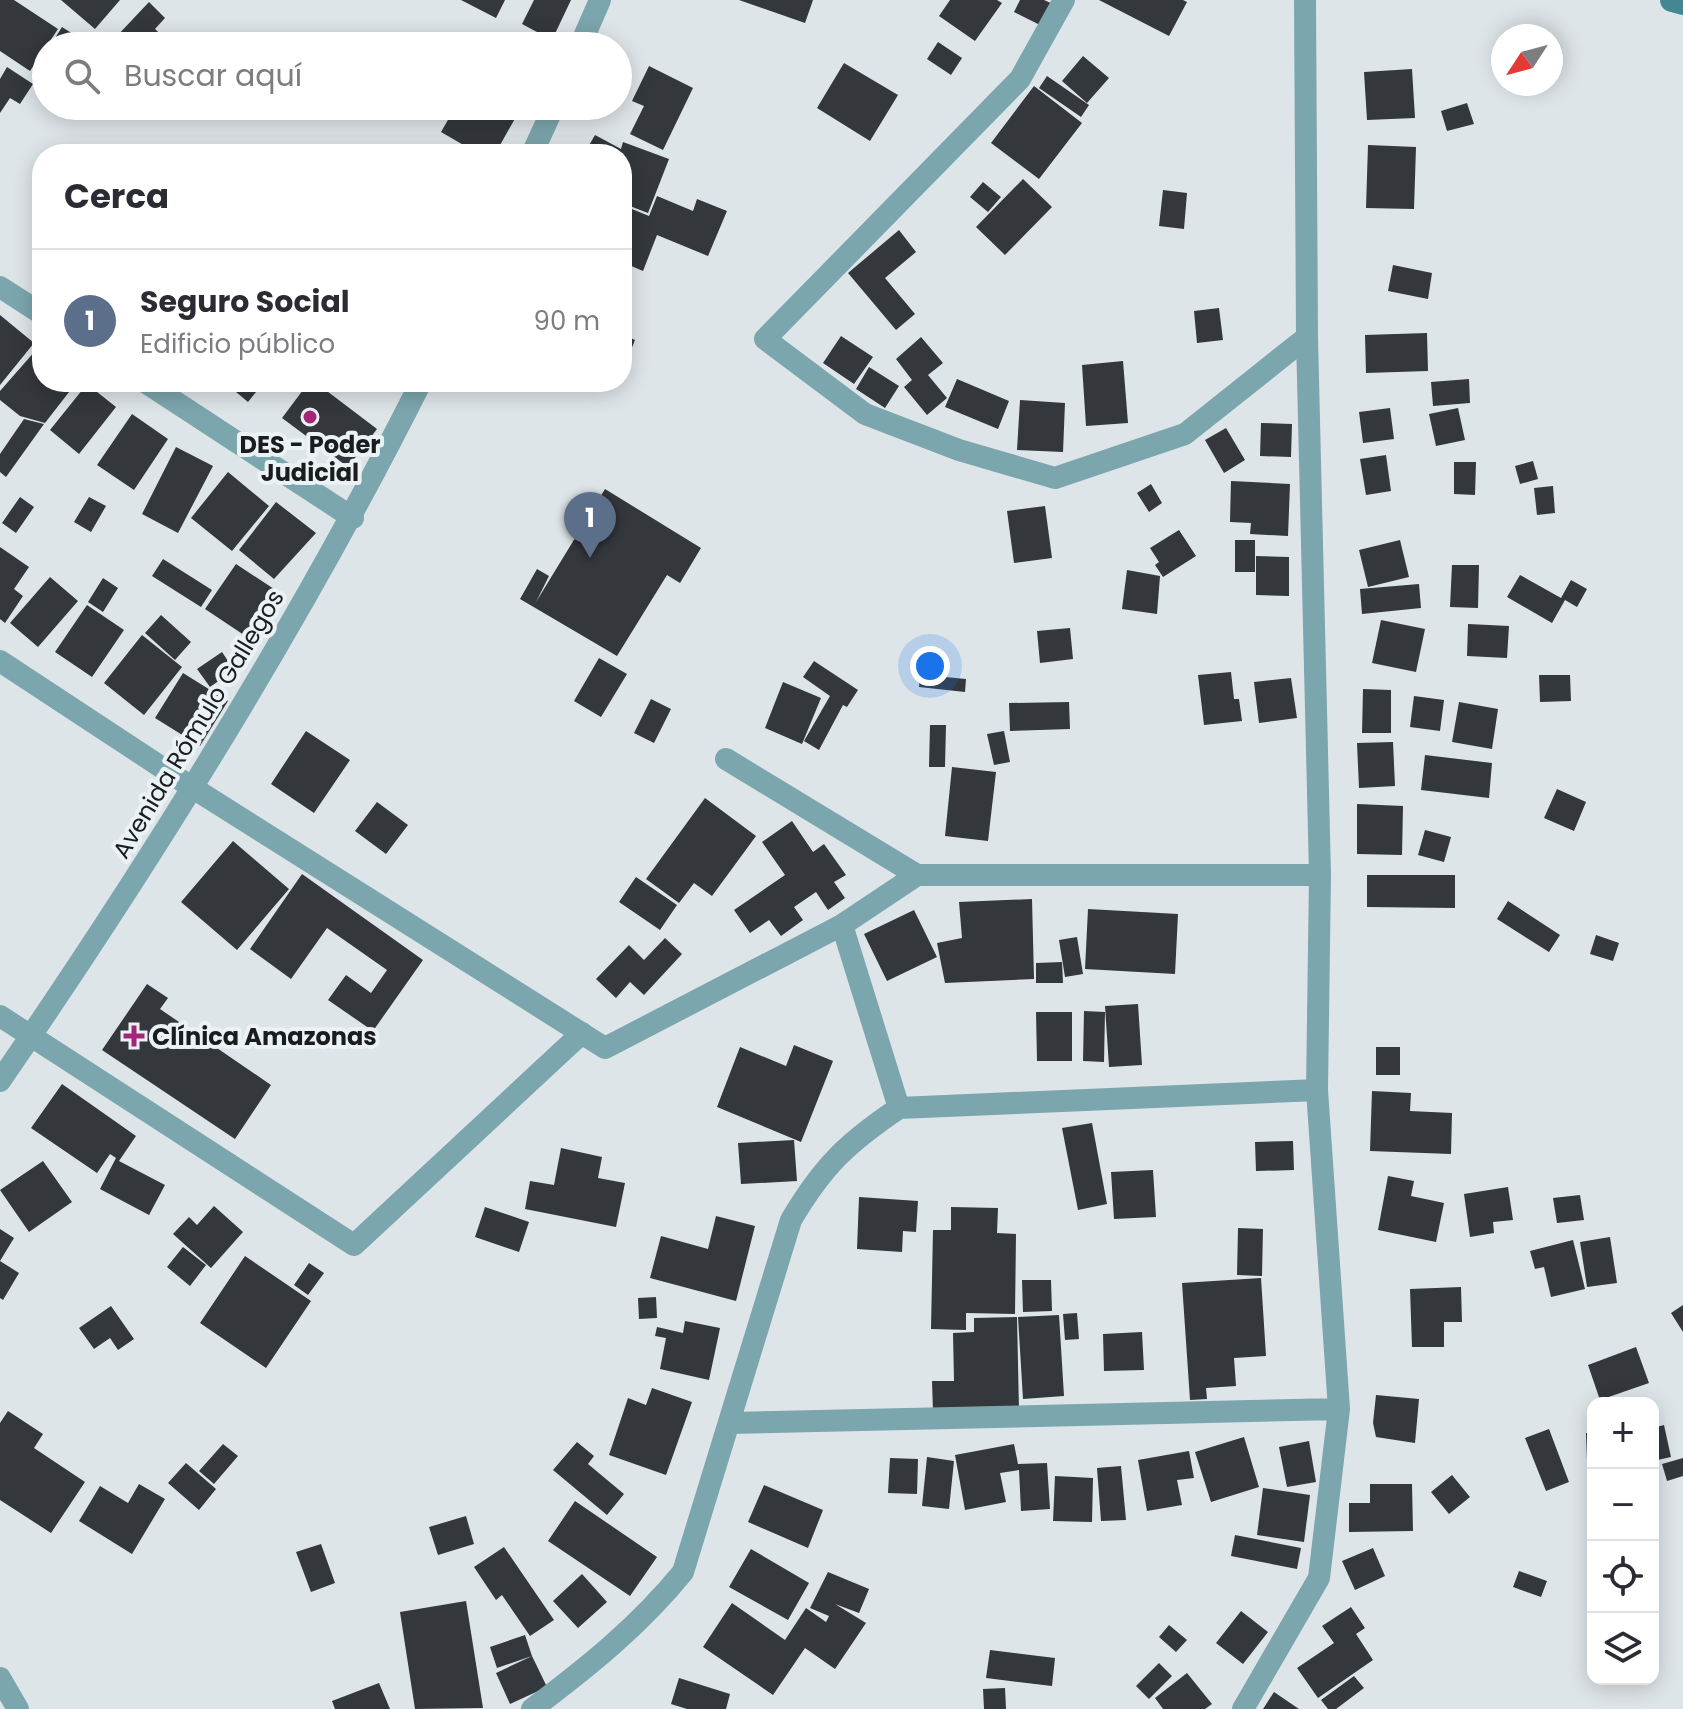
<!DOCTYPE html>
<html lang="es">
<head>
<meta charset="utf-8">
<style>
  :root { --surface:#fff; --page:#f7f7f7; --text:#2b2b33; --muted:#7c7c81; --line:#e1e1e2; --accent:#a42678 }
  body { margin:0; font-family:Poppins,sans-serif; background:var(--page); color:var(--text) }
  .controls { position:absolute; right:24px; bottom:24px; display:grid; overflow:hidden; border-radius:16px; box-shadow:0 4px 20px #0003 }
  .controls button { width:72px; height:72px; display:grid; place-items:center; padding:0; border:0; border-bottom:2px solid var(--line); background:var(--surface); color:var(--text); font:40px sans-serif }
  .compass { position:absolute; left:1491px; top:24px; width:72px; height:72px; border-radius:50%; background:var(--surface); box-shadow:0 4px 20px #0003; rotate:234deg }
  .you { position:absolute; left:930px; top:666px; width:28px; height:28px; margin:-20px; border:6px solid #fff; border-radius:50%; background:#1a73e8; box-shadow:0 0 0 12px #1a73e833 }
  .badge { display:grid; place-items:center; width:52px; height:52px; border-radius:50%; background:var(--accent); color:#fff; font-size:26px; font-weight:700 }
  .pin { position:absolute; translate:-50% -66px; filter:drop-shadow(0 2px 4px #0008) }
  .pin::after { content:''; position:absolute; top:42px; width:28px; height:24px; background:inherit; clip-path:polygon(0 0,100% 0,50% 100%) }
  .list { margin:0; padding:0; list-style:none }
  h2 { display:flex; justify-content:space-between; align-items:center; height:104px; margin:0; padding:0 32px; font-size:34px }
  h2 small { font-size:26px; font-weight:400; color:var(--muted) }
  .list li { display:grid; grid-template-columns:52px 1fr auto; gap:24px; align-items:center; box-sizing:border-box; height:144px; padding:0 32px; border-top:2px solid var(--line) }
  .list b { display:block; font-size:30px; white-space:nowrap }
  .list p { margin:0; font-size:26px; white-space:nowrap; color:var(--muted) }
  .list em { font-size:26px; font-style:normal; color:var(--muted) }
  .icon { flex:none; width:44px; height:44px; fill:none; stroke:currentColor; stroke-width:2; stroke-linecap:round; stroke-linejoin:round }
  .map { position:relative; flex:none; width:1683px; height:1709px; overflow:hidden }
  .search { position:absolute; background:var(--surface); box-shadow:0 4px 20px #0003; left:32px; top:32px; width:600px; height:88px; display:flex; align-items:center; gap:20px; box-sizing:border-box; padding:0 28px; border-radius:44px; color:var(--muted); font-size:30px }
  .panel { position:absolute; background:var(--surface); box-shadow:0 4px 20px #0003; left:32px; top:144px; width:600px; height:248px; border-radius:32px }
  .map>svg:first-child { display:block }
  .building { fill:#34373c }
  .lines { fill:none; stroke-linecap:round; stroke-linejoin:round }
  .street { stroke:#7ca6ad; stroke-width:22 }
  .secondary { stroke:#448793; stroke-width:24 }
  .poi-dot { fill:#a42678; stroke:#ebf2f6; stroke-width:3 }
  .labels { text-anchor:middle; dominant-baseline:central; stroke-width:8; stroke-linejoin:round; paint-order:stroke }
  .poi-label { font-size:24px; font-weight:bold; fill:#1a1c1d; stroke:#ebf2f6 }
  .street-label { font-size:24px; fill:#1a1c1d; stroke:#ebf2f6 }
</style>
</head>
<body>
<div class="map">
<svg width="1683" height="1709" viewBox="0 0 1683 1709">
  <rect width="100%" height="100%" fill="#dee5e9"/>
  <!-- building -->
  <path class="building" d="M0 0H14L58 29 30 71 0 51Z
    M61 0H120L95 29Z
    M461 0H505L496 18Z
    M534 0H571L552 40 522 24Z
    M739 0H813L805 23Z
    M950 0H997L1002 3 975 41 939 16Z
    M1020 0H1044L1053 4 1042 26 1014 12Z
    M1099 0H1183L1187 2 1169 36Z
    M149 2 165 18 155 29 173 46H126L116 37Z
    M62 27 92 46H50Z
    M938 42 962 58 951 75 927 59Z
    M1083 56 1109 78 1087 103 1062 81Z
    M844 63 898 95 870 141 817 108Z
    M649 66 693 88 663 150 630 134 644 106 632 101Z
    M7 67 33 84 20 104 10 98 0 113V79Z
    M1412 69 1415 118 1367 120 1364 72Z
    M1047 76 1089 105 1081 117 1039 88Z
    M1034 86 1082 123 1039 179 991 143Z
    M1467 103 1474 124 1447 131 1441 111Z
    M456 106H534L531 111 522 106 495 154H479L441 132Z
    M595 135 621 149 623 142 669 159 648 213 622 203V154H584Z
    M1368 145 1416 147 1414 209 1366 208Z
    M1023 179 1052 207 1005 255 976 227Z
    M983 182 1001 197 988 212 970 197Z
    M1163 190 1187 193 1184 229 1159 226Z
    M657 196 693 211 697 199 727 211 708 256 657 235 643 271 622 262V205L649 216Z
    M899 230 916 252 885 278 915 314 896 330 848 273Z
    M1393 265 1432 273 1428 299 1388 291Z
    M1219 308 1223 340 1197 343 1194 311Z
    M0 315 34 343 0 385Z
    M1427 333 1428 371 1366 373 1365 335Z
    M622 334 635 340 628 357 622 354Z
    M841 336 873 357 854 384 823 363Z
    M921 337 943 363 928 375 947 398 927 415 904 387 912 380 896 359Z
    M36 350 42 355V382L76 383 45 423 20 416 0 400V391Z
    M1123 361 1128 423 1086 426 1082 365Z
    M869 367 899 386 885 408 856 389Z
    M957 379 1009 401 998 429 945 407Z
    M1469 379 1470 403 1433 406 1431 382Z
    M224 382H264L248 402Z
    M309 382H315L377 429 348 467 282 418Z
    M87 384 116 407 79 454 50 430Z
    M1020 400 1065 403 1063 452 1017 450Z
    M1390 408 1394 439 1363 443 1359 412Z
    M1458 408 1465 440 1436 446 1429 414Z
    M132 414 168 439 134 490 97 465Z
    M24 419 44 424 6 477 0 472V454Z
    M1261 423 1292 424 1291 457 1260 456Z
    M1226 428 1245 460 1224 473 1205 440Z
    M176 447 213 466 178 533 142 514Z
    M1386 455 1391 491 1366 495 1360 459Z
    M1533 461 1538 479 1520 484 1515 466Z
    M1454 462H1476L1475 495 1454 494Z
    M228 472 269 506 232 551 191 518Z
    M1231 481 1290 484 1288 536 1250 534 1251 523 1230 522Z
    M1151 484 1162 503 1149 512 1137 493Z
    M1553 486 1555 513 1537 515 1534 488Z
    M605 489 701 548 680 583 667 575 617 656 520 599 537 569 549 576 536 602Z
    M20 497 34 507 16 533 2 523Z
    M89 497 106 506 91 532 74 522Z
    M276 502 316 533 274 579 239 550Z
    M1045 506 1052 558 1014 563 1007 511Z
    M1179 530 1196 556 1163 577 1155 565 1159 562 1150 548Z
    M1235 540H1255V572H1235Z
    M1400 540 1409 577 1368 587 1359 550Z
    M0 547 29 567 14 589 23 596 5 623 0 619Z
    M1256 556 1289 557V596L1256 595Z
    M163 559 212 590 201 607 152 576Z
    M236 564 277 591 247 637 205 609Z
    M1452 565H1479L1478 608 1450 607Z
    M1127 570 1160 576 1157 614 1122 609Z
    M1520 575 1561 598 1571 580 1587 589 1577 607 1565 600 1552 623 1507 597Z
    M50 577 78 601 38 647 10 623Z
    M103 578 118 588 103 612 88 602Z
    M1419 584 1421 608 1362 614 1360 589Z
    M87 605 124 630 92 677 55 652Z
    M161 615 191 642 175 660 145 633Z
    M1381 620 1425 629 1416 672 1372 663Z
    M1468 624 1509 626 1507 658 1467 656Z
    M1070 628 1073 659 1040 663 1037 631Z
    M142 635 182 667 144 715 104 683Z
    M222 652 234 670 210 687 197 669Z
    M599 658 627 674 601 717 574 701Z
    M922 658 946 661 945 677 966 679 965 692 919 687Z
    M814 661 858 690 847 707 843 705 819 750 804 741 830 696 803 677Z
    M1231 672 1234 699H1239L1242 721 1204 725 1198 675Z
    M183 673 228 701 200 746 155 718Z
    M1539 675H1570L1571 701 1540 702Z
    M1291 678 1297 718 1259 723 1254 682Z
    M783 682 821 698 802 744 765 728Z
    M1363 689 1391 690V733H1362Z
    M1414 696 1444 700 1440 731 1410 727Z
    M651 699 671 709 654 743 634 733Z
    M1069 702 1070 729 1010 731 1009 703Z
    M1459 702 1498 709 1492 749 1452 742Z
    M930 725H946L945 767H929Z
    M306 731 350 760 314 813 271 784Z
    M1004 731 1010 762 994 765 987 734Z
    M1393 742 1395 786 1359 788 1357 743Z
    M1425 755 1492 763 1489 798 1421 790Z
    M952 767 996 772 988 841 945 836Z
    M1557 789 1586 802 1574 831 1544 818Z
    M705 798 756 836 712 896 694 883 679 903 646 879Z
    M377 802 408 825 386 854 355 831Z
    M1357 804 1403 806 1402 855 1357 854Z
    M792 821 813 852 824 844 846 875 834 882 845 898 828 910 816 892 794 907 803 920 781 936 769 920 750 933 734 910 785 875 762 842Z
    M1425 830 1451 837 1444 862 1418 855Z
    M233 841 289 889 237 950 181 902Z
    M302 874 423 960 373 1031 328 1000 346 975 371 993 387 970 327 928 291 979 250 949Z
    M1367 875H1455V908L1367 907Z
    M636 877 677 905 660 930 619 902Z
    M1032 899 1034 979 945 983 937 943 962 938 959 902Z
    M1508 901 1560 935 1549 952 1497 919Z
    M1088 909 1178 914 1175 974 1085 969Z
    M914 910 937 957 887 981 864 934Z
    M1596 935 1619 943 1613 961 1590 954Z
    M1077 937 1083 974 1065 977 1059 940Z
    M665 938 682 954 644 995 630 982 616 998 596 979 629 945 644 960Z
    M1062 962 1063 983H1036V963Z
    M147 984 168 998 160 1009 271 1085 235 1139 102 1050Z
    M1138 1004 1142 1065 1109 1067 1105 1006Z
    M1084 1011 1105 1012 1104 1062 1083 1061Z
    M1036 1012H1072V1061H1037Z
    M794 1045 833 1061 801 1142 717 1107 740 1047 786 1066Z
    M1376 1047H1400V1075H1376Z
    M62 1084 136 1136 119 1161 165 1185 149 1215 100 1189 116 1158 110 1154 97 1173 31 1128Z
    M1372 1091 1411 1093 1410 1111 1452 1113 1451 1154 1370 1151Z
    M1092 1123 1107 1204 1078 1210 1062 1128Z
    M794 1140 797 1181 741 1184 738 1143Z
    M1293 1141 1294 1170 1256 1171 1255 1142Z
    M561 1148 602 1157 598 1178 625 1183 616 1227 525 1209 530 1181 554 1185Z
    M43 1161 72 1202 29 1232 0 1190Z
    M1153 1170 1156 1217 1114 1219 1111 1172Z
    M1388 1176 1414 1181 1411 1196 1444 1203 1436 1242 1378 1230Z
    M1508 1187 1513 1220 1493 1222 1494 1233 1470 1237 1464 1194Z
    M1580 1195 1584 1220 1557 1223 1553 1198Z
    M859 1197 918 1201 916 1232 903 1231 902 1252 857 1249Z
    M214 1206 243 1232 211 1268 173 1234 189 1217 197 1225Z
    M485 1207 529 1222 519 1252 475 1237Z
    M951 1207 998 1208 997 1233 1016 1234 1015 1314 966 1313V1330L931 1329 933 1230H951Z
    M716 1216 755 1226 736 1301 650 1278 661 1236 708 1249Z
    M1238 1228 1263 1229 1262 1276 1237 1275Z
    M0 1229 14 1238 0 1261 19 1273 3 1300 0 1298Z
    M1610 1237 1617 1283 1587 1287 1580 1242Z
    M1573 1240 1585 1289 1551 1297 1544 1267 1535 1269 1530 1251Z
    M183 1247 206 1265 190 1286 167 1267Z
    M245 1256 311 1301 266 1368 200 1323Z
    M309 1263 324 1273 308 1295 294 1285Z
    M1261 1278 1266 1356 1234 1358 1236 1386 1206 1388 1207 1399 1190 1400 1182 1283Z
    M1022 1280H1051L1052 1311 1023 1312Z
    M1461 1287 1462 1322H1444V1347H1412L1410 1289Z
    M656 1297 657 1318 639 1319 638 1298Z
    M1683 1305V1332L1671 1313Z
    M111 1306 134 1339 118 1350 110 1338 94 1349 79 1328Z
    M1077 1313 1079 1339 1065 1340 1063 1314Z
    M1059 1315 1064 1396 1023 1399 1018 1317Z
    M1017 1317 1019 1411 933 1412 932 1381H954L953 1333 974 1332V1318Z
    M685 1321 720 1328 709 1380 660 1369 666 1338 655 1336 657 1327 683 1333Z
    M1142 1332 1144 1370 1104 1371 1103 1334Z
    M1636 1347 1649 1383 1600 1400 1588 1365Z
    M652 1388 692 1402 666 1475 609 1455 628 1398 646 1405Z
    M1376 1395 1419 1399 1415 1443 1376 1437 1373 1423Z
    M8 1411 43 1434 34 1448 85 1482 51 1533 0 1500V1423Z
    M1664 1425 1671 1457 1653 1461V1428Z
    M1549 1429 1569 1482 1546 1491 1525 1438Z
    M1586 1433H1593V1487H1588Z
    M1244 1437 1259 1487 1211 1502 1195 1452Z
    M1309 1441 1316 1482 1287 1487 1279 1447Z
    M577 1442 594 1456 588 1464 624 1494 607 1515 553 1470Z
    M223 1444 238 1456 214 1484 199 1471Z
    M1014 1444 1018 1464 1047 1463 1050 1509 1021 1511 1019 1470 1000 1473 1006 1502 965 1510 955 1455Z
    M1189 1451 1194 1478 1177 1480 1182 1505 1147 1511 1138 1460Z
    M927 1457 954 1461 949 1509 922 1506Z
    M890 1458 918 1459 917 1494 888 1493Z
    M1683 1458V1476L1667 1481 1662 1464Z
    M186 1463 216 1489 199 1510 168 1483Z
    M1121 1466 1126 1520 1101 1521 1097 1468Z
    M1452 1475 1470 1497 1449 1514 1431 1492Z
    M1055 1476 1093 1478 1092 1522 1053 1521Z
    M139 1484 165 1499 132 1554 79 1521 100 1486 128 1503Z
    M1370 1484H1412L1413 1531 1349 1532V1503H1370Z
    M764 1485 823 1510 808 1548 748 1522Z
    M1263 1488 1310 1495 1304 1542 1257 1535Z
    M575 1501 657 1557 630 1596 548 1541Z
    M466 1516 474 1544 438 1555 429 1527Z
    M1235 1535 1301 1548 1297 1569 1231 1556Z
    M321 1544 335 1583 311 1592 296 1552Z
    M504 1547 554 1620 530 1636 502 1595 496 1600 474 1567Z
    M1373 1548 1385 1576 1355 1590 1342 1561Z
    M751 1549 809 1583 788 1620 729 1587Z
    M1519 1571 1547 1581 1541 1597 1513 1587Z
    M828 1572 869 1589 859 1613 835 1604 866 1623 835 1669 805 1648 773 1695 703 1647 732 1603 785 1640 806 1608 826 1622 829 1616 810 1608Z
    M582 1574 607 1602 578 1628 553 1601Z
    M466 1601 483 1708 415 1709 400 1612Z
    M1351 1607 1365 1628 1356 1634 1373 1660 1318 1698 1297 1668 1334 1643 1322 1626Z
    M1241 1611 1268 1632 1243 1664 1216 1643Z
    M1169 1625 1187 1640 1176 1652 1159 1637Z
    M525 1635 532 1656 497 1668 490 1647Z
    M990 1650 1055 1658 1052 1686 986 1678Z
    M532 1656 547 1687 510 1704 496 1673Z
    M1159 1663 1172 1676 1149 1699 1136 1686Z
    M1187 1673 1212 1704 1205 1709H1163L1155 1698Z
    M1354 1676 1364 1688 1336 1709H1328L1321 1700Z
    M679 1678 730 1694 726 1709H687L671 1704Z
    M379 1683 390 1709H335L332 1701Z
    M1005 1688 1006 1709H984L983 1689Z
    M1274 1692 1299 1709H1263Z"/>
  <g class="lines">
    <!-- street -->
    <path class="street" d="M1064 0 1020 79 765 339 865 414 959 450 1055 478 1185 434 1307 337
      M580 46 600 0
      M532 154 554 106
      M0 287 42 314
      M145 382 353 518
      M0 661 193 788 605 1048 842 925 917 875H1320
      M726 759 917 875
      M842 925 899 1108
      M0 1016 354 1245 582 1033
      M0 1081C154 857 299 625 421 382
      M730 1423 1339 1409
      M0 1678 18 1709
      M532 1709C588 1667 639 1626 683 1572L791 1220C823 1166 847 1143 899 1108L1317 1090
      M1243 1709 1319 1578 1339 1409 1317 1090 1320 875 1307 337 1305 0"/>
    <!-- secondary -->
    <path class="secondary" d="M1672 0 1683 3"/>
  </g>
  <!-- markers -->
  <g class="poi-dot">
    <circle cx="310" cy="417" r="8"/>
    <path d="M130 1024h8v8h8v8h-8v8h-8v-8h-8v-8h8z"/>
  </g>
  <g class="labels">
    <!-- poi labels -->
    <g class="poi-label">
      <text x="310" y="444">DES - Poder<tspan x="310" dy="28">Judicial</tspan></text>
      <text x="152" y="1036" text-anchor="start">Clínica Amazonas</text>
    </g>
    <!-- street labels -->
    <g class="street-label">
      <text transform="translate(198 724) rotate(-59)">Avenida Rómulo Gallegos</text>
    </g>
  </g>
</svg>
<div class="controls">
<button>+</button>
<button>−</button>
<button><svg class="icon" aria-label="locate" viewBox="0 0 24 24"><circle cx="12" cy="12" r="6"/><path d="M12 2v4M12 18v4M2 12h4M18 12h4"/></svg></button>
<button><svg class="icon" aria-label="layers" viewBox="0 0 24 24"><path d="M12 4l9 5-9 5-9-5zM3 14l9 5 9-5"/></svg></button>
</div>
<svg class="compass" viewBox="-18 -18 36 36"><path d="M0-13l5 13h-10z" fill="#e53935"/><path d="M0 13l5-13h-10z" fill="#7c7c81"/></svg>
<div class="you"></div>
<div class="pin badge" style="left:590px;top:558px;background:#5c6f8a">1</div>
<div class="search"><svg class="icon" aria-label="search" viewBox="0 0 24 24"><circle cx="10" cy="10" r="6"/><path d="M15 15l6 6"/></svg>Buscar aquí</div>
<section class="panel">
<h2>Cerca<small></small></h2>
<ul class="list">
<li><span class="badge" style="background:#5c6f8a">1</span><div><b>Seguro Social</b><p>Edificio público</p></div><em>90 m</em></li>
</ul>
</section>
</div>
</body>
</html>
